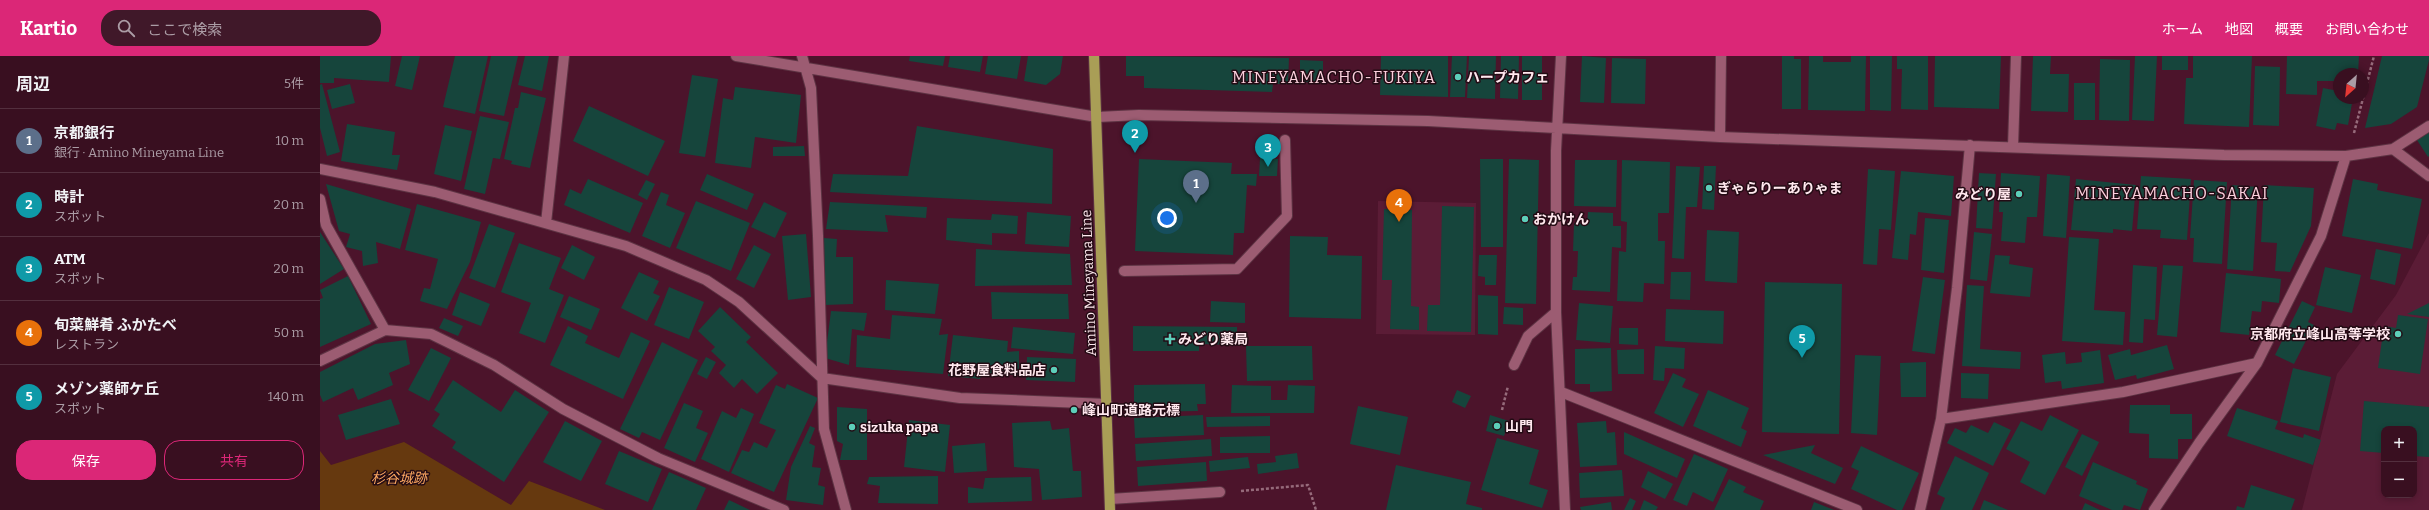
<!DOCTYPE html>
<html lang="ja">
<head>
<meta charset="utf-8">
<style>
  :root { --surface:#390f20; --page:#401829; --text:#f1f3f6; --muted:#ab9ca5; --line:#532f3e; --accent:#db2777 }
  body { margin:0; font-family:Bitter,"Noto Sans JP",serif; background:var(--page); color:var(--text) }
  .controls { position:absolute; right:12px; bottom:12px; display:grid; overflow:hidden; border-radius:8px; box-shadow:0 2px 6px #0003 }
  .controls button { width:36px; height:36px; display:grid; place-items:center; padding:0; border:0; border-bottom:1px solid var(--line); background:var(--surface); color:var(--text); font:20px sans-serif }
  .compass { position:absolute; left:2013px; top:12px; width:36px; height:36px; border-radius:50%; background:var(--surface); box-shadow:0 2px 6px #0003; rotate:207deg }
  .you { position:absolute; left:847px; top:162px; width:14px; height:14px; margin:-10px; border:3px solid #fff; border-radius:50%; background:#1a73e8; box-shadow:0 0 0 6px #1a73e833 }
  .badge { display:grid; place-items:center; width:26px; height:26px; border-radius:50%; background:var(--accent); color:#fff; font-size:13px; font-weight:700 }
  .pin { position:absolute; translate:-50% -33px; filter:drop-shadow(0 1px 2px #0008) }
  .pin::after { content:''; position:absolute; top:21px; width:14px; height:12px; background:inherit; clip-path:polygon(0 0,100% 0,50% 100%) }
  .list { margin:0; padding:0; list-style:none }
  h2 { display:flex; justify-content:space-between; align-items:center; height:52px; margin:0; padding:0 16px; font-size:17px }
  h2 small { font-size:13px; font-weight:400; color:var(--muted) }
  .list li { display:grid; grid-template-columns:26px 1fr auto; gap:12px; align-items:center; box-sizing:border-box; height:64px; padding:0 16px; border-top:1px solid var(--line) }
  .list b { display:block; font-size:15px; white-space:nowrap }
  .list p { margin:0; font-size:13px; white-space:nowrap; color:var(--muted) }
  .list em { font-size:13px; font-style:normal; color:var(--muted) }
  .actions { display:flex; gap:8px; padding:12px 16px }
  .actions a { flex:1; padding:9px 0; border:1px solid var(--accent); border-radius:16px; text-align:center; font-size:14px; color:var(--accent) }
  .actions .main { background:var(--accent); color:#fff }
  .icon { flex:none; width:22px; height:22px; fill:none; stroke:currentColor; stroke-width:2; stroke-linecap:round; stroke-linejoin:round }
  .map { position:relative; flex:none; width:2109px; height:454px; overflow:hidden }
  header { display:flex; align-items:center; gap:24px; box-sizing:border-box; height:56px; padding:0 20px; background:var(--accent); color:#fff }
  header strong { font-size:19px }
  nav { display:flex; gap:22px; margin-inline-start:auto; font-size:14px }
  .search { width:280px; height:36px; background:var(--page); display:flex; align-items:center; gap:10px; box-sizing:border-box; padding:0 14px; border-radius:16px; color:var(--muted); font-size:15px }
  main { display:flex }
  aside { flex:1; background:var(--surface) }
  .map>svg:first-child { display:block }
  .built { fill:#5b1c36; fill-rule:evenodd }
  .green { fill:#66390f }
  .building { fill:#16453c }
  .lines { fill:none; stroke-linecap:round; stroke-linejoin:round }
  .minor-casing { stroke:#5d3343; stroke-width:12 }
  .major-casing { stroke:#5d3343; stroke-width:12 }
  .path { stroke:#966b7b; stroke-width:2.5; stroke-dasharray:3 2; stroke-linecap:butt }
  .minor { stroke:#9c5c72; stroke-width:10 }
  .major { stroke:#a99e56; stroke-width:10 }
  .poi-dot { fill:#5dceb9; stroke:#230b14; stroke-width:1.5 }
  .labels { text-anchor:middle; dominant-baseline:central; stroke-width:3; stroke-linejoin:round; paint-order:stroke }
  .poi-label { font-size:14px; font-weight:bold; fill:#ffe8ee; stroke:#230b14; text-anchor:start }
  .street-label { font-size:14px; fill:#ffe8ee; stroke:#230b14 }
  .park-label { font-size:14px; font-style:italic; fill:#fda861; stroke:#230b14 }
  .quarter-label { font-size:16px; letter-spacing:1px; fill:#fcd0dd; stroke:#230b14 }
</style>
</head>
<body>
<header>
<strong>Kartio</strong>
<div class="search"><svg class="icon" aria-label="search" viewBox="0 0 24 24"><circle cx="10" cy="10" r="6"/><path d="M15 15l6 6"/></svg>ここで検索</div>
<nav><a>ホーム</a><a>地図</a><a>概要</a><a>お問い合わせ</a></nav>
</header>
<main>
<aside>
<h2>周辺<small>5件</small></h2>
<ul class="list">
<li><span class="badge" style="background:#5c6f8a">1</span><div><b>京都銀行</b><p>銀行 · Amino Mineyama Line</p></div><em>10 m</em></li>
<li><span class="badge" style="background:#0f9aa8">2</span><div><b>時計</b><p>スポット</p></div><em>20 m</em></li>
<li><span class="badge" style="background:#0f9aa8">3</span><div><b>ATM</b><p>スポット</p></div><em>20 m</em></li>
<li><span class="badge" style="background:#e8710a">4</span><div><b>旬菜鮮肴 ふかたべ</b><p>レストラン</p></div><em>50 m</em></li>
<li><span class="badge" style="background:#0f9aa8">5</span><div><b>メゾン薬師ケ丘</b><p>スポット</p></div><em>140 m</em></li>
</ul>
<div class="actions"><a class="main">保存</a><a>共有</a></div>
</aside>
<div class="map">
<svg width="2109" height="454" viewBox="0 0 2109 454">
  <rect width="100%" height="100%" fill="#4c142b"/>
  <!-- built -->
  <path class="built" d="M1058 145 1156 147 1155 279 1056 278Z
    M2109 177V454H1982L2017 318 2076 239ZM2064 373H2094V439H2064Z"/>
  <!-- green -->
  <path class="green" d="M84 386 191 449 209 425 285 454H0V395L11 409Z"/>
  <!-- building -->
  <path class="building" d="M0 0H71L69 26 14 22V27H0Z
    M82 0H100L92 34 75 30Z
    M135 0H168L155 58 123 51Z
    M171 0H198L184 60 159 55Z
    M205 0H229L222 35 198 29Z
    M590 0H625L623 10 589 5Z
    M630 0H663L660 16 628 11Z
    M668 0H701L697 23 665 18Z
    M708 0H743L740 18 726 29 704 25Z
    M806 0 969 2 968 28H953L952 36 824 32V20H806Z
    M1061 0H1128V41L1060 39Z
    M1132 0H1147L1145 41H1130Z
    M1149 0H1176L1175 43 1147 42Z
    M1181 0H1199L1198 43 1180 42Z
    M1202 0H1222V44H1202Z
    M1262 0 1286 2 1284 47 1260 46Z
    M1462 0H1474V3H1481V53H1462Z
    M1489 0H1503V6H1531V0H1546L1545 55 1488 54Z
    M1550 0H1572L1571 55 1550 54Z
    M1577 0H1608V54L1581 53 1582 13H1577Z
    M1615 0H1681L1679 53 1614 51Z
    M1713 0H1731L1730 18H1749L1748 56 1711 55Z
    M1815 0H1837L1834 65 1812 64Z
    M1842 0H1868V14H1842Z
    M1873 0H1932L1929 71 1864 68 1866 22H1873Z
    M1967 0H2039L2038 18H2019V25H1997V39L1966 38Z
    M2062 0H2109V4L2097 51 2071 68 2045 72Z
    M1292 2 1326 3 1325 48 1291 47Z
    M1780 3 1810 4 1809 65 1779 64Z
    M980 4 1003 5V27L980 26Z
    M1935 10 1960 11 1959 70 1933 69Z
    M372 19 398 23 385 101 359 97Z
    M1754 27H1775V64H1754Z
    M2 28 20 96 7 100 0 72V29Z
    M30 28 35 47 12 53 7 34Z
    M415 31 481 39 476 87 435 81 431 112 395 107 403 42 413 44Z
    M2003 32 2019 35V42H2033L2028 69 2017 67 2015 74 1996 70Z
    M201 36 226 42 210 112 191 108 192 105 184 103 195 52H198Z
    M269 50 345 85 328 120 253 85Z
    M160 60 189 66 180 103 173 102 165 138 144 133Z
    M27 68 75 76 72 99H80L77 114 21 105Z
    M125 69 152 75 141 125 114 118Z
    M597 70 733 93 732 148 510 136 513 118 588 120Z
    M2109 76V100L2108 101 2097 84Z
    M484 90 485 100H453V91Z
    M940 102 958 103 957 120H939Z
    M819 103 912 107 911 118H937L936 130 927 129 924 177H914L913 199 815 195Z
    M1160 103H1183V191H1161Z
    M1189 103 1219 104 1216 248 1185 247Z
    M1255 104H1297L1296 151 1254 150Z
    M1302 104 1350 106 1349 157H1338V185H1345L1344 228 1324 227 1323 246 1297 245 1299 195 1306 196 1307 166 1301 165Z
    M1356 110 1380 111 1377 151H1366L1364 203 1352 202Z
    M1384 110H1396L1394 154 1382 153Z
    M1548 113 1575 115 1571 174 1559 173 1557 209 1543 208Z
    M1581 115 1634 120 1631 160 1598 156 1596 179 1590 178 1588 204 1572 202Z
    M1659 117 1676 118 1672 173 1656 172Z
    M1681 117 1720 120 1717 161H1707L1705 187 1681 185 1683 156H1679Z
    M387 118 434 138 427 154 380 134Z
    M1727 118 1750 120 1746 182 1723 180Z
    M1821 120 1871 123 1867 184 1840 182 1841 174 1817 173Z
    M268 123 323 147 310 177 244 149 250 133 261 138Z
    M1756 123 1816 129 1812 175 1793 173V177L1751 174Z
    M2033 123 2058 128 2057 134 2102 143 2092 193 2022 180Z
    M326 124 335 128 327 144 318 139Z
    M1874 124 1907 126 1902 208 1873 206 1874 182H1870Z
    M6 128 91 153 80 193 56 186 58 207 43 210 42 195 26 191 30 178 19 175Z
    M1912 129 1938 131 1933 215 1907 213Z
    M1944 129 1994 132 1991 170 1970 216 1955 215 1957 187 1941 186Z
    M341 136 349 139 346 149 365 157 350 192 322 180Z
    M376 145 430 167 411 215 356 192Z
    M444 146 467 157 455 182 431 171Z
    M510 146 607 151 606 162 565 159 568 176 506 173Z
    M97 148 161 166 150 206 127 253 100 245 104 232 110 233 118 203 85 194Z
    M1122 150 1154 151 1151 276 1107 275 1108 249H1120Z
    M1064 153 1092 154 1091 250 1099 251V274L1070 273 1072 224H1062Z
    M707 156 751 160 749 191 705 188Z
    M1268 156 1293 157V170H1301V192L1292 191 1290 236 1252 234 1253 221H1257L1258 195H1253L1254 167 1267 168Z
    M672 158 698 160 697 178 672 177V189L626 184 627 162 671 164Z
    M1605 162 1629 164 1624 217 1601 214Z
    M169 168 195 177 175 232 149 222Z
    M1387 174 1419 176 1417 227 1385 225Z
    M0 176 24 213 0 228Z
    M1654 176 1672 178 1667 225 1650 223Z
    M486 178 491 241 468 244 462 180Z
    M970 180 1008 181 1007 199 1042 200 1041 263 969 261Z
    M1749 181 1779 183 1774 254 1805 256 1803 289 1742 285Z
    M504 182 517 183 516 201H533V248L505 249Z
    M199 187 241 202 229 233 244 239 225 287 199 277 211 247 181 236Z
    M252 189 275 201 264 224 241 212Z
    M434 189 451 198 434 232 416 223Z
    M656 193 750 198 752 229 655 230Z
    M2056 193 2081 198 2075 229 2050 223Z
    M1159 199H1177L1176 229H1165V221L1158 220Z
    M1675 199 1690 200 1689 208 1713 212 1710 241 1670 237Z
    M1813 209 1837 211 1835 264 1824 263 1823 287 1809 286Z
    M1843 209 1863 210 1857 281 1837 279Z
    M2005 211 2041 219 2032 257 1996 249Z
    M319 216 339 225 333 237 340 240 327 265 301 252Z
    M1351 216H1371L1370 244 1350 243Z
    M1906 217 1961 223 1959 247 1942 245 1941 256 1932 255 1929 279 1900 276Z
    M28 220 51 268 0 291V243L3 242 0 234Z
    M1603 221 1625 224 1615 298 1592 295Z
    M566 224 619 228 615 258 565 254Z
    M1445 226 1522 228 1519 378 1442 376Z
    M1647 229 1664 230 1660 293 1701 296 1700 313 1642 310Z
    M349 231 384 246 369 283 334 269Z
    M140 236 170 248 161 270 132 259Z
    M671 236 748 238 749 263H672Z
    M1158 239 1178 240V279L1158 278Z
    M249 240 280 253 271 274 240 261Z
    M891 245 925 247V267L890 266Z
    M1982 245 1995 251 1988 266 1994 269 1974 308 1955 299Z
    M1259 247 1293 250 1290 287 1256 284Z
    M2109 247V261L2087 258Z
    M400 251 431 281 426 286 458 317 437 338 422 323 414 332 399 317 406 309 391 295 395 291 378 275Z
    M1184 251 1203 252V269L1183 268Z
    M1346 253 1404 255 1403 288 1345 285Z
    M511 255 547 257 544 275 532 273 529 309 505 302Z
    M572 259 622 263 619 279 628 278 623 318 536 311 537 279 570 283Z
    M2078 259 2108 263 2100 318 2058 312 2064 270 2076 272Z
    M124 262 143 270 138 280 119 272Z
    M248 270 268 280 265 287 299 302 311 276 330 285 303 343 230 309Z
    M813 270 917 271V289L879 288V295H813Z
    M693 271 755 277 753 298 691 292Z
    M1299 272H1318V289L1299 288Z
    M633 279 688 285 687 296 699 295V319L662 317 660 323 628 320Z
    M86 284 90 308 69 317 73 329 38 344 33 332 3 346 0 339V316L55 288Z
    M342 286 378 304 340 384 322 376 319 382 300 373Z
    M1847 289 1854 313 1817 323 1816 319 1795 324 1788 299 1810 293 1811 299Z
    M926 290H992L993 324 927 325Z
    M1335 290 1365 292 1364 313 1345 312 1344 325 1333 324Z
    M111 292 131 302 109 345 88 334Z
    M1291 292 1292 335 1270 336V328H1255V293Z
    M1324 293V318H1298L1297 294Z
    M1780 294 1784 327 1742 333 1741 325 1725 327 1722 299 1745 296 1746 308 1762 306 1761 297Z
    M1535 299 1561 300 1557 379 1531 377Z
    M386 301 396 306 387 323 377 318Z
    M707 301 756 303 755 326 706 324Z
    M1606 306V341H1581L1580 307Z
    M1973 312 2011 321 1999 375 1960 366Z
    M1353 317 1366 323 1362 331 1379 338 1363 371 1334 357Z
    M1641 317 1669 318 1668 343 1641 342Z
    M133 324 181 356 195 334 229 356 184 426 132 392 136 386 112 370 120 358 114 354Z
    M467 328 498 342 454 436 411 417 422 394 429 396 434 386 447 392 456 374 439 367 456 329 465 333Z
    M885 328 886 348H877L878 355 814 356V329Z
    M912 329 951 330V344H967L968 329 995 330 994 357H911Z
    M1137 334 1151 340 1145 352 1132 346Z
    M1388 334 1429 352 1421 372 1427 375 1421 391 1373 370Z
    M71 343 80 368 26 384 18 359Z
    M2044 345 2109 351V401L2094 400V373H2064V397L2040 395Z
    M364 347 383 355 376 372 388 377 375 406 344 392Z
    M1810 349H1850V358H1872V383H1858V403L1829 402V378L1809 377Z
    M1038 350 1088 361 1080 399 1030 388Z
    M517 351 547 353V404H520L523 388 517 385Z
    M421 352 434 358 409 416 381 403 402 355 416 362Z
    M1917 352 1958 365 1955 373 1983 382 1984 378 2001 384 1993 409 1907 380Z
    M883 359 884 379 815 382 814 362Z
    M1170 359 1189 365 1184 380 1166 375Z
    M1730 359 1759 374 1725 439 1700 426 1710 406 1686 393 1701 365 1722 375Z
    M950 360V370L887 371 886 361Z
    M589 364 630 369 625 416 584 411Z
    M245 365 282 385 261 425 223 406Z
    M730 365 732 374 749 372 753 415H761L762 441 722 444 719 413 694 411 692 367Z
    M1286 365 1287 377 1295 376 1297 409 1260 411 1257 367Z
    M1674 366 1691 374 1673 410 1627 387 1635 372 1646 377 1651 369 1668 377Z
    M490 370 495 372 489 387 495 390 492 411 501 412 498 429 505 431 503 449 466 444 471 411Z
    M1304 376 1365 403 1357 422 1304 398Z
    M1762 378 1779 386 1762 420 1745 411Z
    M950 380V397H900V381Z
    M1177 382 1219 394 1209 428 1228 434 1222 452 1161 434Z
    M891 383 892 400 816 405 815 388Z
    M665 387 667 415 634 417 632 390Z
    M1495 389 1491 397 1523 412 1515 428 1443 399Z
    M1541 390 1599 417 1582 454H1577L1531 433 1539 415 1531 411Z
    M299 395 342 413 328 446 285 428Z
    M977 397 979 412 938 418 937 408 956 406 955 400Z
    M1374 398 1408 413 1393 446 1373 436 1367 450 1353 444Z
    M1635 400 1669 417 1652 454H1620L1625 442 1617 438Z
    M928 401 930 412 890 416 889 405Z
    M886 406 887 425 818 430 817 411Z
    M1773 406 1817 425 1816 428 1828 433 1820 454 1804 449 1802 454H1792L1759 440Z
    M1076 409 1151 426 1146 448 1162 452V454H1066Z
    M1302 414 1304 440 1260 442 1259 417Z
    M1328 415 1353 428 1345 443 1321 431Z
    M349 416 386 432 376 454H332Z
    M618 420V448L558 447 560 430 547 428 549 421Z
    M711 421 712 445 648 447V431L663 433 665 422Z
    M1409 423 1426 431 1423 436 1444 445 1440 454H1394Z
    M1931 429 1975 443 1971 454H1916L1917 450 1924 452Z
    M1310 442 1316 445 1312 454H1304Z
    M409 444 430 454H404Z
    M1324 444 1338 451 1336 454H1320Z
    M1664 444 1688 454H1660Z
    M1291 446 1292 454H1261L1260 451Z
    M1494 446 1514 454H1491Z
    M1765 447 1780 454H1762Z"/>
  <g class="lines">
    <!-- minor casing -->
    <g class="minor-casing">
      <path id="minor" d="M416 0 777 61 819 59 1108 65 1400 81 1904 99 2026 100 2073 93 2109 70
        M482 0 491 32 498 180 504 373 526 454
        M1241 0 1236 95V256L1245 454
        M1400 81 1401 0
        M1693 91 1696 0
        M2073 93 2109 120
        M0 113 115 136 306 190 386 224 419 246 502 322 640 342 787 348
        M0 143 6 169 65 274
        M226 167 244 0
        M804 215 917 213 967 160 965 84
        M0 305 65 274 111 278 174 309 243 353 338 402 464 454
        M1194 309 1208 280 1236 256
        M1241 336 1537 454
        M1621 363 1803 336 1937 307
        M790 443 900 436
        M1600 454 1621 363 1637 232 1650 89
        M1834 454 1879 387 1937 307 2001 180 2026 100"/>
    </g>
    <!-- major casing -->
    <g class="major-casing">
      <path id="major" d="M774 0 790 454"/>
    </g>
    <!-- path -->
    <path class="path" d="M2034 77 2054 0
      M1182 354 1188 330
      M921 435 988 429 996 454"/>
    <!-- minor -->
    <use href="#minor" class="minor"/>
    <!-- major -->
    <use href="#major" class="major"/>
  </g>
  <!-- markers -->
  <g class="poi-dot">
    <circle cx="1138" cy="21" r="4"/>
    <circle cx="1389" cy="132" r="4"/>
    <circle cx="1699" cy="138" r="4"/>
    <circle cx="1205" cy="163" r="4"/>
    <circle cx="2078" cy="278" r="4"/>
    <path d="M848 277h4v4h4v4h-4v4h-4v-4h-4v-4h4z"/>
    <circle cx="734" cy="314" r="4"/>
    <circle cx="754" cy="354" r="4"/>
    <circle cx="1177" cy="370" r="4"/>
    <circle cx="532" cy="371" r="4"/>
  </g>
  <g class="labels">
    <!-- poi labels -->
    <g class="poi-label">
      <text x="1146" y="21">ハープカフェ</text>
      <text x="1397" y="132">ぎゃらりーありゃま</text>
      <text x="1691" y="138" text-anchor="end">みどり屋</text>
      <text x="1213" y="163">おかけん</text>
      <text x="2070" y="278" text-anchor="end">京都府立峰山高等学校</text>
      <text x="858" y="283">みどり薬局</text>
      <text x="726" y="314" text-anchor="end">花野屋食料品店</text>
      <text x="762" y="354">峰山町道路元標</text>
      <text x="1185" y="370">山門</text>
      <text x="540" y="371">sizuka papa</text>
    </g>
    <!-- street labels -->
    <g class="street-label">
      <text transform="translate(769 227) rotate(-92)">Amino Mineyama Line</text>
    </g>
    <!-- park labels -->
    <g class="park-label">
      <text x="79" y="422">杉谷城跡</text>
    </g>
    <!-- quarter labels -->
    <g class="quarter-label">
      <text x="1014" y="21">MINEYAMACHO-FUKIYA</text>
      <text x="1852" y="137">MINEYAMACHO-SAKAI</text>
    </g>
  </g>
</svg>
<div class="controls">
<button>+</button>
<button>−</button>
</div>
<svg class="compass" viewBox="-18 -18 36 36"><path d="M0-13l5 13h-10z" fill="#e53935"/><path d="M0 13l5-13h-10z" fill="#ab9ca5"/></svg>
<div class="you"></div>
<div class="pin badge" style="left:876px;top:147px;background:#5c6f8a">1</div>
<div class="pin badge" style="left:815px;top:97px;background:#0f9aa8">2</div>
<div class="pin badge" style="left:948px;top:111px;background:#0f9aa8">3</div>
<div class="pin badge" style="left:1079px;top:166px;background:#e8710a">4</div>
<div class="pin badge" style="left:1482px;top:302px;background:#0f9aa8">5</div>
</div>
</main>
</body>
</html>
